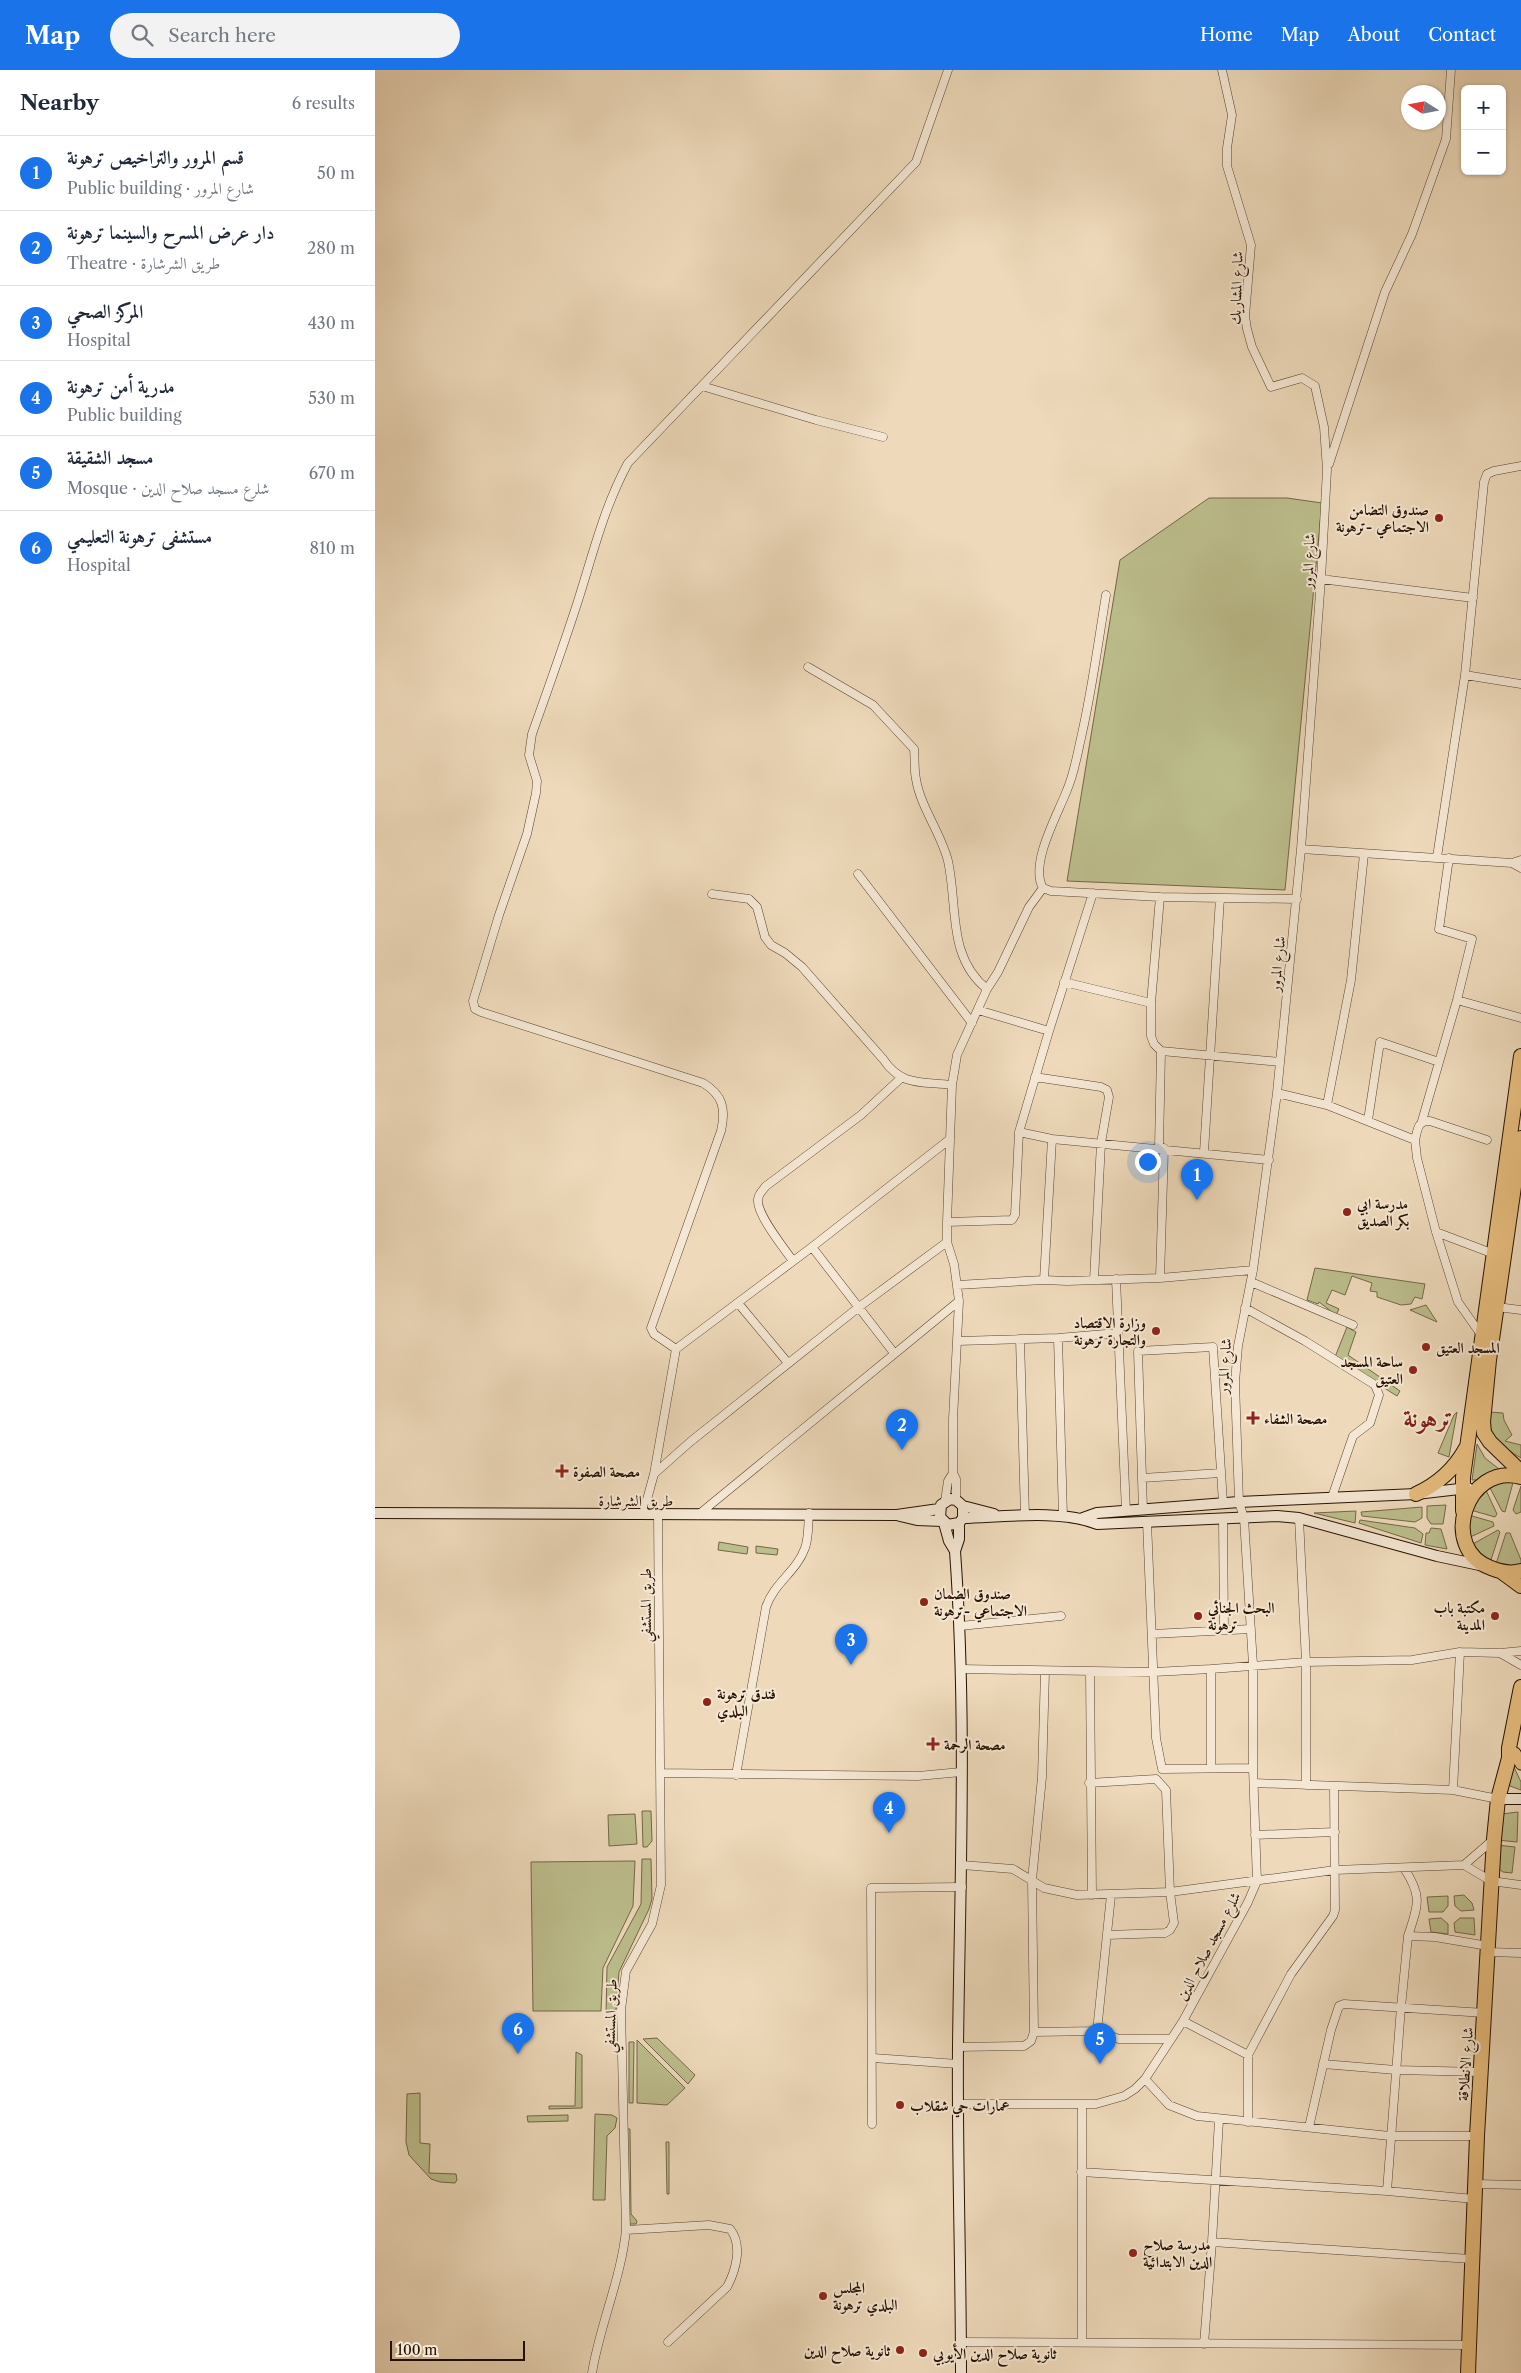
<!DOCTYPE html>
<html lang="en">
<head>
<meta charset="utf-8">
<style>
  :root { --surface:#fff; --page:#f2f2f3; --text:#1f2937; --muted:#747a83; --line:#e0e1e3; --accent:#1a73e8 }
  body { margin:0; font-family:"Libre Caslon Text",Amiri,serif; background:var(--page); color:var(--text) }
  .controls { position:absolute; right:15px; top:15px; display:grid; overflow:hidden; border-radius:8px; box-shadow:0 1px 4px #0004 }
  .controls button { width:45px; height:45px; display:grid; place-items:center; padding:0; border:0; border-bottom:1px solid var(--line); background:var(--surface); color:var(--text); font:25px sans-serif }
  .compass { position:absolute; left:1026px; top:15px; width:45px; height:45px; border-radius:50%; background:var(--surface); box-shadow:0 1px 4px #0004; rotate:281deg }
  .scale { position:absolute; left:15px; bottom:12px; width:135px; box-sizing:border-box; padding-left:5px; border:2px solid #261100; border-top:0; font-size:14px; line-height:18px; white-space:nowrap; color:#261100; -webkit-text-stroke:4px #f4e7d3; paint-order:stroke }
  .you { position:absolute; left:772px; top:1091px; width:18px; height:18px; margin:-12px; border:4px solid #fff; border-radius:50%; background:#1a73e8; box-shadow:0 0 0 8px #1a73e833 }
  .badge { display:grid; place-items:center; width:32px; height:32px; border-radius:50%; background:var(--accent); color:#fff; font-size:16px; font-weight:700 }
  .pin { position:absolute; translate:-50% -41px; filter:drop-shadow(0 1px 2px #0008) }
  .pin::after { content:''; position:absolute; top:26px; width:18px; height:15px; background:inherit; clip-path:polygon(0 0,100% 0,50% 100%) }
  .list { margin:0; padding:0; list-style:none }
  h2 { display:flex; justify-content:space-between; align-items:center; height:65px; margin:0; padding:0 20px; font-size:21px }
  h2 small { font-size:16px; font-weight:400; color:var(--muted) }
  .list li { display:grid; grid-template-columns:32px 1fr auto; gap:15px; align-items:center; box-sizing:border-box; height:75px; padding:0 20px; border-top:1px solid var(--line) }
  .list b { display:block; font-size:19px; white-space:nowrap }
  .list p { margin:0; font-size:16px; white-space:nowrap; color:var(--muted) }
  .list em { font-size:16px; font-style:normal; color:var(--muted) }
  .icon { flex:none; width:28px; height:28px; fill:none; stroke:currentColor; stroke-width:2; stroke-linecap:round; stroke-linejoin:round }
  .map { position:relative; flex:none; width:1146px; height:2303px; overflow:hidden }
  header { display:flex; align-items:center; gap:30px; box-sizing:border-box; height:70px; padding:0 25px; background:var(--accent); color:#fff }
  header strong { font-size:24px }
  nav { display:flex; gap:28px; margin-inline-start:auto; font-size:18px }
  .search { width:350px; height:45px; background:var(--page); display:flex; align-items:center; gap:12px; box-sizing:border-box; padding:0 18px; border-radius:28px; color:var(--muted); font-size:19px }
  main { display:flex }
  aside { flex:1; background:var(--surface) }
  .map>svg:first-child { display:block }
  .green { fill:#bdbe8d; stroke:#726846 }
  .lines { fill:none; stroke-linecap:round; stroke-linejoin:round }
  .street-casing { stroke:#58432f; stroke-width:9 }
  .secondary-casing { stroke:#261100; stroke-width:12 }
  .primary-casing { stroke:#261100; stroke-width:13 }
  .highway-casing { stroke:#261100; stroke-width:16 }
  .street { stroke:#f4e7d3; stroke-width:8 }
  .secondary { stroke:#f4e7d3; stroke-width:10 }
  .primary { stroke:#e7bd7e; stroke-width:11 }
  .highway { stroke:#e7bd7e; stroke-width:14 }
  .poi-dot { fill:#8f2418; stroke:#f4e7d3; stroke-width:2 }
  .labels { text-anchor:middle; dominant-baseline:central; stroke-width:4; stroke-linejoin:round; paint-order:stroke }
  .street-label { font-size:15px; fill:#261100; stroke:#f4e7d3 }
  .poi-label { font-size:15px; font-weight:bold; fill:#261100; stroke:#f4e7d3; text-anchor:start }
  .town-label { font-size:25px; font-weight:bold; fill:#7a1f14; stroke:#f4e7d3 }
</style>
</head>
<body>
<header>
<strong>Map</strong>
<div class="search"><svg class="icon" aria-label="search" viewBox="0 0 24 24"><circle cx="10" cy="10" r="6"/><path d="M15 15l6 6"/></svg>Search here</div>
<nav><a>Home</a><a>Map</a><a>About</a><a>Contact</a></nav>
</header>
<main>
<aside>
<h2>Nearby<small>6 results</small></h2>
<ul class="list">
<li><span class="badge">1</span><div><b>قسم المرور والتراخيص ترهونة</b><p>Public building · شارع المرور</p></div><em>50 m</em></li>
<li><span class="badge">2</span><div><b>دار عرض المسرح والسينما ترهونة</b><p>Theatre · طريق الشرشارة</p></div><em>280 m</em></li>
<li><span class="badge">3</span><div><b>المركز الصحي</b><p>Hospital</p></div><em>430 m</em></li>
<li><span class="badge">4</span><div><b>مدرية أمن ترهونة</b><p>Public building</p></div><em>530 m</em></li>
<li><span class="badge">5</span><div><b>مسجد الشقيقة</b><p>Mosque · شلرع مسجد صلاح الدين</p></div><em>670 m</em></li>
<li><span class="badge">6</span><div><b>مستشفى ترهونة التعليمي</b><p>Hospital</p></div><em>810 m</em></li>
</ul>
</aside>
<div class="map">
<svg width="1146" height="2303" viewBox="0 0 1146 2303">
  <rect width="100%" height="100%" fill="#eedabb"/>
  <filter id="stains"><feTurbulence type="fractalNoise" baseFrequency=".004" numOctaves="4"/><feColorMatrix values="0 0 0 0 .2 0 0 0 0 .09 0 0 0 0 .02 0 0 0 .5 -.17"/></filter>
  <radialGradient id="worn" r=".72"><stop offset=".6" stop-color="#630" stop-opacity="0"/><stop offset="1" stop-color="#630" stop-opacity=".3"/></radialGradient>
  <!-- green -->
  <path class="green" d="M834 428H912L947 433 910 820 692 811 745 490Z
    M940 1198 1050 1214 1047 1229 1040 1227 1036 1234 1026 1235 1002 1227V1222L995 1221 997 1213 977 1206 970 1225 957 1220 951 1233 964 1239 961 1245 944 1232 943 1234 932 1230Z
    M1051 1235 1062 1252 1035 1240Z
    M972 1257 981 1262 973 1285 1025 1321 1022 1326 960 1287Z
    M1082 1342 1074 1387 1063 1383 1079 1345Z
    M1114 1342 1128 1343 1129 1350 1137 1365 1130 1371 1146 1375V1388C1126 1376 1113 1367 1114 1342Z
    M1102 1374 1110 1388 1124 1399 1107 1410H1097Z
    M1139 1409 1130 1442 1127 1441 1113 1414Z
    M1146 1416V1442L1141 1444 1138 1440Z
    M1110 1418 1122 1444 1120 1447 1092 1439Z
    M1071 1435 1068 1454H1056L1052 1448V1436Z
    M1047 1437V1448L1040 1452 987 1446 986 1442Z
    M981 1441 980 1453 939 1443Z
    M1090 1444 1118 1452 1119 1456 1091 1469Z
    M985 1450 1040 1458 1048 1464 1046 1473 984 1453Z
    M1056 1458 1066 1459 1072 1479 1050 1475 1051 1463H1054Z
    M1123 1460 1125 1462 1115 1493 1096 1475Z
    M1131 1463H1135L1146 1490V1498L1120 1497Z
    M344 1472 373 1477 372 1484 343 1480Z
    M381 1476 403 1479 402 1485 381 1483Z
    M1138 1695 1146 1712V1720L1135 1716 1132 1711Z
    M267 1741H276L277 1771 272 1777H268Z
    M1143 1742 1142 1772 1122 1770 1127 1744Z
    M260 1744 262 1774 234 1776 233 1745Z
    M1122 1775 1140 1777 1137 1803 1128 1802 1121 1797Z
    M267 1789H276L277 1829 274 1839 244 1902 241 1939 231 1944 232 1897 266 1834Z
    M260 1791 258 1836 228 1898 226 1941H158L156 1792Z
    M1089 1825 1097 1833 1099 1840 1086 1841 1080 1836 1079 1826Z
    M1073 1826V1836L1068 1842H1054L1052 1827Z
    M1066 1848 1073 1854V1864L1056 1862 1054 1849Z
    M1085 1848H1099L1100 1865 1080 1862 1079 1853Z
    M282 1968 320 2005 313 2014 268 1969Z
    M262 1970 310 2018 292 2035 262 2033Z
    M254 1972H259L258 2033H254Z
    M201 1982 207 1985V2038L174 2039V2036H200Z
    M45 2023V2073L55 2074 54 2103 81 2104 82 2110 80 2113 65 2112 56 2109 34 2085 31 2072 32 2024Z
    M220 2044 237 2045 242 2048 240 2058 232 2066 230 2130H218Z
    M193 2045V2051L153 2052 152 2046Z
    M251 2059H255L256 2144 262 2151 261 2154H252Z
    M291 2072H294V2124H292Z"/>
  <g class="lines">
    <!-- street casing -->
    <g class="street-casing">
      <path id="street" d="M327 316 441 350 508 367
        M954 394 1010 222 1037 164 1071 69 1076 0
        M946 509 1098 528
        M731 525C723 573 717 621 706 668 702 686 699 704 692 720 683 744 654 794 668 818L676 821 785 827 922 829
        M433 597 498 635 539 679C540 689 539 700 541 709 545 736 567 765 573 791 583 836 572 887 612 919
        M1090 605 1146 614
        M926 779 1137 793 1146 790
        M1062 787 1090 605 1109 412 1112 404 1119 401 1146 396
        M1137 793 1146 798
        M483 804 597 953
        M337 824 374 829 382 837 390 867 396 875 410 883 427 897 508 989C527 1017 546 1011 577 1015
        M785 827 776 933V966L779 974 786 981 905 992
        M689 912 776 933
        M1082 930 1146 948
        M603 940 674 961
        M660 1007 726 1017 732 1020 734 1027 726 1073 719 1210
        M902 1023 952 1035 1040 1070 1042 1088 1061 1162 1083 1232 1107 1266
        M952 1035 976 910 989 784
        M993 1050 1005 972 1064 992
        M1047 1051 1082 930 1097 869 1064 859 1074 788
        M644 1062 677 1069 894 1090
        M1040 1070C1043 1059 1042 1051 1055 1051L1112 1070
        M784 1077 786 981
        M829 1082 845 828
        M572 1152 637 1150 640 1145 644 1062 674 961 718 823
        M1061 1162 1119 1184
        M437 1177 519 1283
        M418 1191C409 1178 381 1144 383 1129 384 1123 388 1120 391 1116L486 1045 526 1008
        M785 1208 789 1078
        M741 1209 751 1441
        M669 1210 677 1069
        M876 1212 978 1255
        M582 1215 669 1210 692 1211 785 1208 878 1200
        M363 1233 413 1293
        M1122 1237 1146 1240
        M870 1238 930 1271 1000 1315 1004 1325 995 1353 978 1366 957 1427
        M683 1268 688 1447
        M645 1269 650 1446
        M583 1271 683 1268 743 1263
        M301 1279 437 1177 575 1069
        M279 1404 301 1279 279 1264 276 1258 346 1061C351 1039 348 1025 328 1013L106 942 100 939 98 931 124 845 152 764 161 723 162 711 154 685 157 664C172 622 187 580 201 537 217 488 228 439 253 393L541 92 573 0
        M767 1408 846 1403
        M581 1430V1409L578 1403V1349L584 1231 579 1194 572 1172V1152L577 1015 582 985 612 919 623 902 654 837 668 818
        M570 1431 573 1411 578 1403
        M768 1440 763 1281 838 1277 848 1433
        M268 1444 279 1404 315 1372 484 1237 572 1172
        M323 1445 584 1231
        M924 1448 931 1592V1715
        M848 1449 849 1560
        M772 1452 781 1668 787 1699 878 1698
        M585 1556 686 1546
        M777 1564 876 1559
        M1125 1583 1146 1595
        M586 1599 779 1602 836 1599
        M715 1601 717 1825
        M836 1698V1599L931 1592 1037 1590 1085 1582 1125 1583 1146 1581
        M285 1703 543 1706 586 1702
        M361 1705 391 1537C399 1513 422 1501 430 1478 434 1467 433 1454 434 1443
        M714 1713 781 1709 791 1720 795 1822 799 1853 795 1860 790 1863 732 1865
        M879 1713 1078 1720 1123 1729
        M1078 1720 1085 1582
        M880 1765 960 1762
        M587 1795 638 1799 669 1818 702 1825 795 1822 960 1800 1089 1795 1116 1811 1146 1815
        M1089 1795 1119 1769
        M1029 1798C1048 1827 1043 1835 1033 1866
        M1113 1882 1146 1883
        M808 1951 873 1985
        M722 1961 736 1825
        M659 1962 722 1961 744 1969H796
        M583 1977 649 1976 656 1971 659 1962 657 1810 667 1707 670 1601
        M498 1988 583 1994
        M948 1994 1021 2000 1106 2002
        M770 2009 794 2035 822 2046 1015 2066H1102
        M584 2034H721L749 2026 760 2019 770 2009 808 1951 873 1832 882 1811 878 1698V1595L869 1448 864 1432 860 1312 863 1276 878 1200 902 1023 926 779 946 509 952 400 949 357 940 316 927 308 896 317 877 277 872 259 870 246 876 175 852 96V78L857 45 847 0
        M873 2052V1985L916 1904 958 1846 960 1840 959 1717
        M497 2054 496 1818 587 1817
        M934 2057 956 1960 964 1936 969 1934 1110 1943
        M706 2102 1012 2121 1099 2129
        M1100 2114 1146 2115
        M1012 2121 1026 1937 1033 1866 1060 1867 1113 1876
        M251 2160 334 2155 355 2159C368 2175 361 2200 352 2217L293 2272
        M837 2172 1096 2189
        M586 2272 1094 2275
        M707 2272V2034
        M829 2274 837 2172 844 2050
        M217 2303C225 2254 246 2209 251 2160L246 1940 251 1901 277 1854 286 1815 283 1444"/>
    </g>
    <!-- secondary casing -->
    <g class="secondary-casing">
      <path id="secondary" d="M588 1436V1448L584 1453 573 1455 565 1447 566 1435 575 1429 581 1430 588 1436 619 1444
        M0 1443 522 1445 564 1439
        M525 1446 542 1450 567 1451
        M588 1448C627 1447 686 1439 722 1454L902 1446 924 1448 1062 1486 1109 1496
        M708 1448 722 1443 864 1432 1041 1424 1093 1418
        M569 1453 574 1471 580 1481
        M584 1453V1469L580 1481C592 1646 585 1811 583 1976 582 2085 586 2194 586 2303
        M1123 1729H1146"/>
    </g>
    <!-- primary casing -->
    <g class="primary-casing">
      <path id="primary" d="M1140 1683 1146 1694"/>
    </g>
    <!-- highway casing -->
    <g class="highway-casing">
      <path id="highway" d="M1146 1068 1114 1290 1108 1352 1109 1363 1115 1372 1146 1402
        M1146 1407C1091 1392 1063 1479 1116 1498 1126 1502 1136 1504 1146 1501
        M1041 1424C1063 1414 1079 1400 1091 1378
        M1088 1441V1407L1146 986
        M1127 1502 1146 1516
        M1093 2303 1102 2066 1119 1769 1123 1729 1134 1688V1678L1146 1617"/>
    </g>
    <!-- street -->
    <use href="#street" class="street"/>
    <!-- secondary -->
    <use href="#secondary" class="secondary"/>
    <!-- primary -->
    <use href="#primary" class="primary"/>
    <!-- highway -->
    <use href="#highway" class="highway"/>
  </g>
  <!-- markers -->
  <g class="poi-dot">
    <circle cx="1064" cy="448" r="5"/>
    <circle cx="972" cy="1142" r="5"/>
    <circle cx="781" cy="1261" r="5"/>
    <circle cx="1051" cy="1277" r="5"/>
    <circle cx="1038" cy="1300" r="5"/>
    <path d="M875.5 1340.5h5v5h5v5h-5v5h-5v-5h-5v-5h5z"/>
    <path d="M184.5 1393.5h5v5h5v5h-5v5h-5v-5h-5v-5h5z"/>
    <circle cx="549" cy="1532" r="5"/>
    <circle cx="823" cy="1546" r="5"/>
    <circle cx="1120" cy="1546" r="5"/>
    <circle cx="332" cy="1632" r="5"/>
    <path d="M555.5 1666.5h5v5h5v5h-5v5h-5v-5h-5v-5h5z"/>
    <circle cx="525" cy="2035" r="5"/>
    <circle cx="758" cy="2183" r="5"/>
    <circle cx="448" cy="2226" r="5"/>
    <circle cx="525" cy="2280" r="5"/>
    <circle cx="548" cy="2283" r="5"/>
  </g>
  <g class="labels">
    <!-- street labels -->
    <g class="street-label">
      <text transform="translate(861 218) rotate(-88)">شارع المشاريك</text>
      <text transform="translate(933 491) rotate(-87)">شارع المرور</text>
      <text transform="translate(902 894) rotate(-84)">شارع المرور</text>
      <text transform="translate(849 1296) rotate(-86)">شارع المرور</text>
      <text x="261" y="1430">طريق الشرشارة</text>
      <text transform="translate(270 1535) rotate(-90)">طريق المستشفي</text>
      <text transform="translate(833 1876) rotate(-62)">شلرع مسجد صلاح الدين</text>
      <text transform="translate(235 1946) rotate(-88)">طريق المستشفي</text>
      <text transform="translate(1090 1994) rotate(-86)">شارع الانطلاقة</text>
    </g>
    <!-- poi labels -->
    <g class="poi-label">
      <text x="1054" y="439" text-anchor="end">صندوق التضامن<tspan x="1054" dy="17">الاجتماعي -ترهونة</tspan></text>
      <text x="982" y="1133">مدرسة ابي<tspan x="982" dy="17">بكر الصديق</tspan></text>
      <text x="771" y="1252" text-anchor="end">وزارة الاقتصاد<tspan x="771" dy="17">والتجارة ترهونة</tspan></text>
      <text x="1061" y="1277">المسجد العتيق</text>
      <text x="1028" y="1291" text-anchor="end">ساحة المسجد<tspan x="1028" dy="17">العتيق</tspan></text>
      <text x="889" y="1348">مصحة الشفاء</text>
      <text x="198" y="1401">مصحة الصفوة</text>
      <text x="559" y="1523">صندوق الضمان<tspan x="559" dy="17">الاجتماعي -ترهونة</tspan></text>
      <text x="833" y="1537">البحث الجنائي<tspan x="833" dy="17">ترهونة</tspan></text>
      <text x="1110" y="1537" text-anchor="end">مكتبة باب<tspan x="1110" dy="17">المدينة</tspan></text>
      <text x="342" y="1623">فندق ترهونة<tspan x="342" dy="17">البلدي</tspan></text>
      <text x="569" y="1674">مصحة الرحمة</text>
      <text x="535" y="2035">عمارات حي شقلاب</text>
      <text x="768" y="2174">مدرسة صلاح<tspan x="768" dy="17">الدين الابتدائية</tspan></text>
      <text x="458" y="2217">المجلس<tspan x="458" dy="17">البلدي ترهونة</tspan></text>
      <text x="515" y="2280" text-anchor="end">ثانوية صلاح الدين</text>
      <text x="558" y="2283">ثانوية صلاح الدين الأيوبي</text>
    </g>
    <!-- town labels -->
    <g class="town-label">
      <text x="1053" y="1348">ترهونة</text>
    </g>
  </g>
  <rect width="100%" height="100%" filter="url(#stains)"/>
  <rect width="100%" height="100%" fill="url(#worn)"/>
</svg>
<div class="controls">
<button>+</button>
<button>−</button>
</div>
<svg class="compass" viewBox="-18 -18 36 36"><path d="M0-13l5 13h-10z" fill="#e53935"/><path d="M0 13l5-13h-10z" fill="#747a83"/></svg>
<div class="scale">100 m</div>
<div class="you"></div>
<div class="pin badge" style="left:822px;top:1130px">1</div>
<div class="pin badge" style="left:527px;top:1380px">2</div>
<div class="pin badge" style="left:476px;top:1595px">3</div>
<div class="pin badge" style="left:514px;top:1763px">4</div>
<div class="pin badge" style="left:725px;top:1994px">5</div>
<div class="pin badge" style="left:143px;top:1984px">6</div>
</div>
</main>
</body>
</html>
